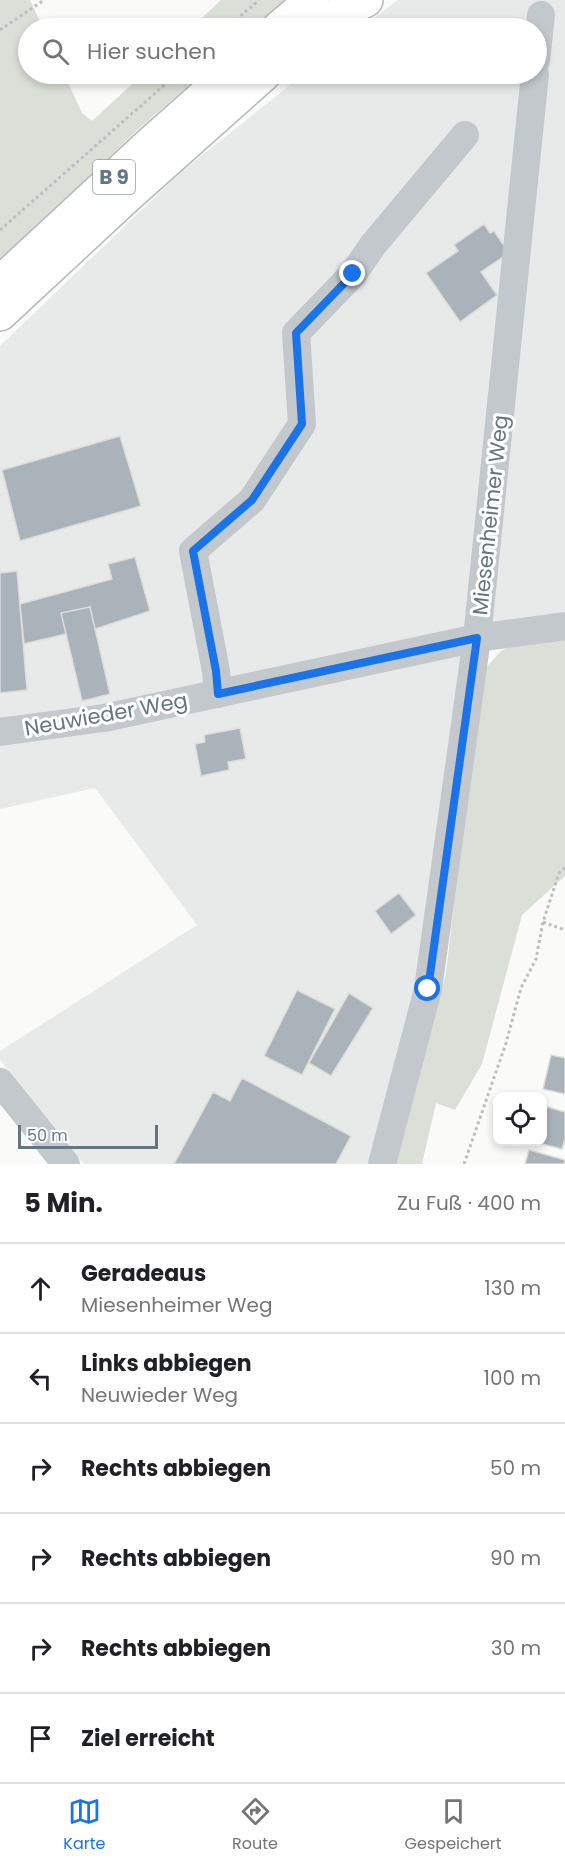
<!DOCTYPE html>
<html lang="de">
<head>
<meta charset="utf-8">
<style>
  :root { --surface:#fff; --page:#f6f6f6; --text:#202124; --muted:#757577; --line:#e0e0e0; --accent:#1a73e8 }
  body { margin:0; font-family:Poppins,sans-serif; background:var(--page); color:var(--text) }
  .controls { position:absolute; right:18px; bottom:18px; display:grid; overflow:hidden; border-radius:12px; box-shadow:0 3px 9px #0003 }
  .controls button { width:54px; height:54px; display:grid; place-items:center; padding:0; border:0; border-bottom:2px solid var(--line); background:var(--surface); color:var(--text); font:30px sans-serif }
  .scale { position:absolute; left:18px; bottom:15px; width:140px; box-sizing:border-box; padding-left:6px; border:3px solid #657683; border-top:0; font-size:16px; line-height:21px; white-space:nowrap; color:#657683; -webkit-text-stroke:4px #fff; paint-order:stroke }
  .stop { position:absolute; width:18px; height:18px; margin:-14px; border:4px solid #1a73e8; border-radius:50%; background:#fff }
  .stop.end { background:#1a73e8; border-color:#fff; box-shadow:0 2px 6px #0008 }
  .list { margin:0; padding:0; list-style:none }
  h2 { display:flex; justify-content:space-between; align-items:center; height:78px; margin:0; padding:0 24px; font-size:26px }
  h2 small { font-size:20px; font-weight:400; color:var(--muted) }
  .list li { display:grid; grid-template-columns:39px 1fr auto; gap:18px; align-items:center; box-sizing:border-box; height:90px; padding:0 24px; border-top:2px solid var(--line) }
  .list b { display:block; font-size:22px; white-space:nowrap }
  .list p { margin:0; font-size:20px; white-space:nowrap; color:var(--muted) }
  .list em { font-size:20px; font-style:normal; color:var(--muted) }
  .icon { flex:none; width:33px; height:33px; fill:none; stroke:currentColor; stroke-width:2; stroke-linecap:round; stroke-linejoin:round }
  .map { position:relative; flex:none; width:565px; height:1164px; overflow:hidden }
  .search { position:absolute; background:var(--surface); box-shadow:0 3px 9px #0003; left:18px; right:18px; top:18px; height:66px; display:flex; align-items:center; gap:15px; box-sizing:border-box; padding:0 21px; border-radius:33px; color:var(--muted); font-size:22px }
  .sheet { height:618px; background:var(--surface) }
  nav { display:flex; justify-content:space-around; align-items:center; box-sizing:border-box; height:84px; border-top:2px solid var(--line); background:var(--surface); font-size:16px; color:var(--muted) }
  nav a { display:grid; justify-items:center; gap:3px }
  nav .on { color:var(--accent) }
  .map>svg:first-child { display:block }
  .built { fill:#e8e9e9 }
  .green { fill:#dadfd7 }
  .building { fill:#aab3b9; stroke:#dcdcda; stroke-width:1.5 }
  .lines { fill:none; stroke-linecap:round; stroke-linejoin:round }
  .highway-casing { stroke:#b4b9bd; stroke-width:36 }
  .path { stroke:#bbbfc2; stroke-width:3; stroke-dasharray:3 3; stroke-linecap:butt }
  .minor { stroke:#c3c8cc; stroke-width:28 }
  .highway { stroke:#fff; stroke-width:33 }
  .route { stroke:#1a73e8; stroke-width:8 }
  .labels { text-anchor:middle; dominant-baseline:central; stroke-width:6; stroke-linejoin:round; paint-order:stroke }
  .shield { fill:#fff; stroke:#939fa8; stroke-width:1.5 }
  .shield-label { font-size:20px; font-weight:bold; fill:#657683 }
  .street-label { font-size:21px; fill:#657683; stroke:#fff }
</style>
</head>
<body>
<div class="map">
<svg width="565" height="1164" viewBox="0 0 565 1164">
  <rect width="100%" height="100%" fill="#fafaf8"/>
  <!-- built -->
  <path class="built" d="M398 0H565V641L471 647 426 983 376 1164H84L0 1060V1051L197 925 95 788 0 809V346L181 172 304 74H536V28H360Z"/>
  <!-- green -->
  <path class="green" d="M0 0H30L43 28H28V74H64L82 113 92 121 143 74H202L137 130 0 263Z
    M221 0H286L253 28H191Z
    M565 633V876L522 915 482 1064 455 1110 436 1103 422 1164H396L446 973 481 673 501 651 531 636Z"/>
  <!-- building -->
  <path class="building" d="M484 224 490 233 494 231 509 253 481 272 497 295 460 322 426 273 458 251 454 245Z
    M120 436 141 506 20 541 2 470Z
    M135 557 150 611 95 629 90 607 61 613 66 634 24 644 20 604 112 579 108 564Z
    M17 571 27 690 0 693V573Z
    M90 607 110 694 82 701 61 613Z
    M240 728 246 759 228 762 229 770 201 776 195 744 205 742 204 735Z
    M399 893 416 915 391 934 375 911Z
    M297 990 335 1009 302 1075 264 1056Z
    M349 993 373 1008 331 1076 309 1063Z
    M551 1055 565 1058V1094L543 1089Z
    M242 1078 351 1136 336 1164H174L213 1092 230 1101Z
    M544 1106 565 1112V1139L562 1149 535 1142H542Z
    M529 1150 565 1160 564 1164H525Z"/>
  <g class="lines">
    <!-- highway casing -->
    <g class="highway-casing">
      <path id="highway" d="M321 23 366 0
        M279 28 312 0
        M0 283 151 143 229 74
        M0 314 126 197 264 74"/>
    </g>
    <!-- path -->
    <path class="path" d="M227 28 259 0
      M0 30 44 0
      M0 230 177 74
      M543 922 565 930
      M464 1164 506 1043 521 988 536 959 543 922 559 873 565 868"/>
    <!-- minor -->
    <path class="minor" d="M536 61 541 15
      M218 694 216 671 193 551 252 500 302 424 296 333 353 274 373 245 465 135
      M0 732 104 718 477 638 565 626
      M0 1082 66 1164
      M382 1164 428 989 477 638 535 74"/>
    <!-- highway -->
    <use href="#highway" class="highway"/>
  </g>
  <g class="lines">
    <!-- route -->
    <path class="route" d="M353 274 296 333 302 424 252 500 193 551 216 671 218 694 477 638 428 989"/>
  </g>
  <g class="labels">
    <!-- shield labels -->
    <rect class="shield" x="93" y="160" width="42" height="34" rx="4.5"/>
    <g class="shield-label">
      <text x="114" y="177">B 9</text>
    </g>
    <!-- street labels -->
    <g class="street-label">
      <text transform="translate(490 515) rotate(-84)">Miesenheimer Weg</text>
      <text transform="translate(106 714) rotate(-10)">Neuwieder Weg</text>
    </g>
  </g>
</svg>
<div class="controls">
<button><svg class="icon" aria-label="locate" viewBox="0 0 24 24"><circle cx="12" cy="12" r="6"/><path d="M12 2v4M12 18v4M2 12h4M18 12h4"/></svg></button>
</div>
<div class="scale">50 m</div>
<div class="stop" style="left:428px;top:989px"></div>
<div class="stop end" style="left:353px;top:274px"></div>
<div class="search"><svg class="icon" aria-label="search" viewBox="0 0 24 24"><circle cx="10" cy="10" r="6"/><path d="M15 15l6 6"/></svg>Hier suchen</div>
</div>
<section class="sheet">
<h2>5 Min.<small>Zu Fuß · 400 m</small></h2>
<ul class="list">
<li><svg class="icon" aria-label="ahead" viewBox="0 0 24 24"><path d="M12 20V5M6 11l6-6 6 6"/></svg><div><b>Geradeaus</b><p>Miesenheimer Weg</p></div><em>130 m</em></li>
<li><svg class="icon" aria-label="left" viewBox="0 0 24 24"><path d="M17 20v-9H6M10 6l-5 5 5 5"/></svg><div><b>Links abbiegen</b><p>Neuwieder Weg</p></div><em>100 m</em></li>
<li><svg class="icon" aria-label="right" viewBox="0 0 24 24"><path d="M7 20v-9h11M14 6l5 5-5 5"/></svg><div><b>Rechts abbiegen</b></div><em>50 m</em></li>
<li><svg class="icon" aria-label="right" viewBox="0 0 24 24"><path d="M7 20v-9h11M14 6l5 5-5 5"/></svg><div><b>Rechts abbiegen</b></div><em>90 m</em></li>
<li><svg class="icon" aria-label="right" viewBox="0 0 24 24"><path d="M7 20v-9h11M14 6l5 5-5 5"/></svg><div><b>Rechts abbiegen</b></div><em>30 m</em></li>
<li><svg class="icon" aria-label="arrive" viewBox="0 0 24 24"><path d="M6 21V4h12l-3 4 3 4H6"/></svg><div><b>Ziel erreicht</b></div></li>
</ul>
</section>
<nav>
<a class="on"><svg class="icon" aria-label="map" viewBox="0 0 24 24"><path d="M3 6l6-2 6 2 6-2v14l-6 2-6-2-6 2zM9 4v14M15 6v14"/></svg>Karte</a>
<a><svg class="icon" aria-label="directions" viewBox="0 0 24 24"><path d="M12 3l9 9-9 9-9-9zM9 14v-3h6M13 9l2 2-2 2"/></svg>Route</a>
<a><svg class="icon" aria-label="saved" viewBox="0 0 24 24"><path d="M7 4h10v16l-5-4-5 4z"/></svg>Gespeichert</a>
</nav>
</body>
</html>
